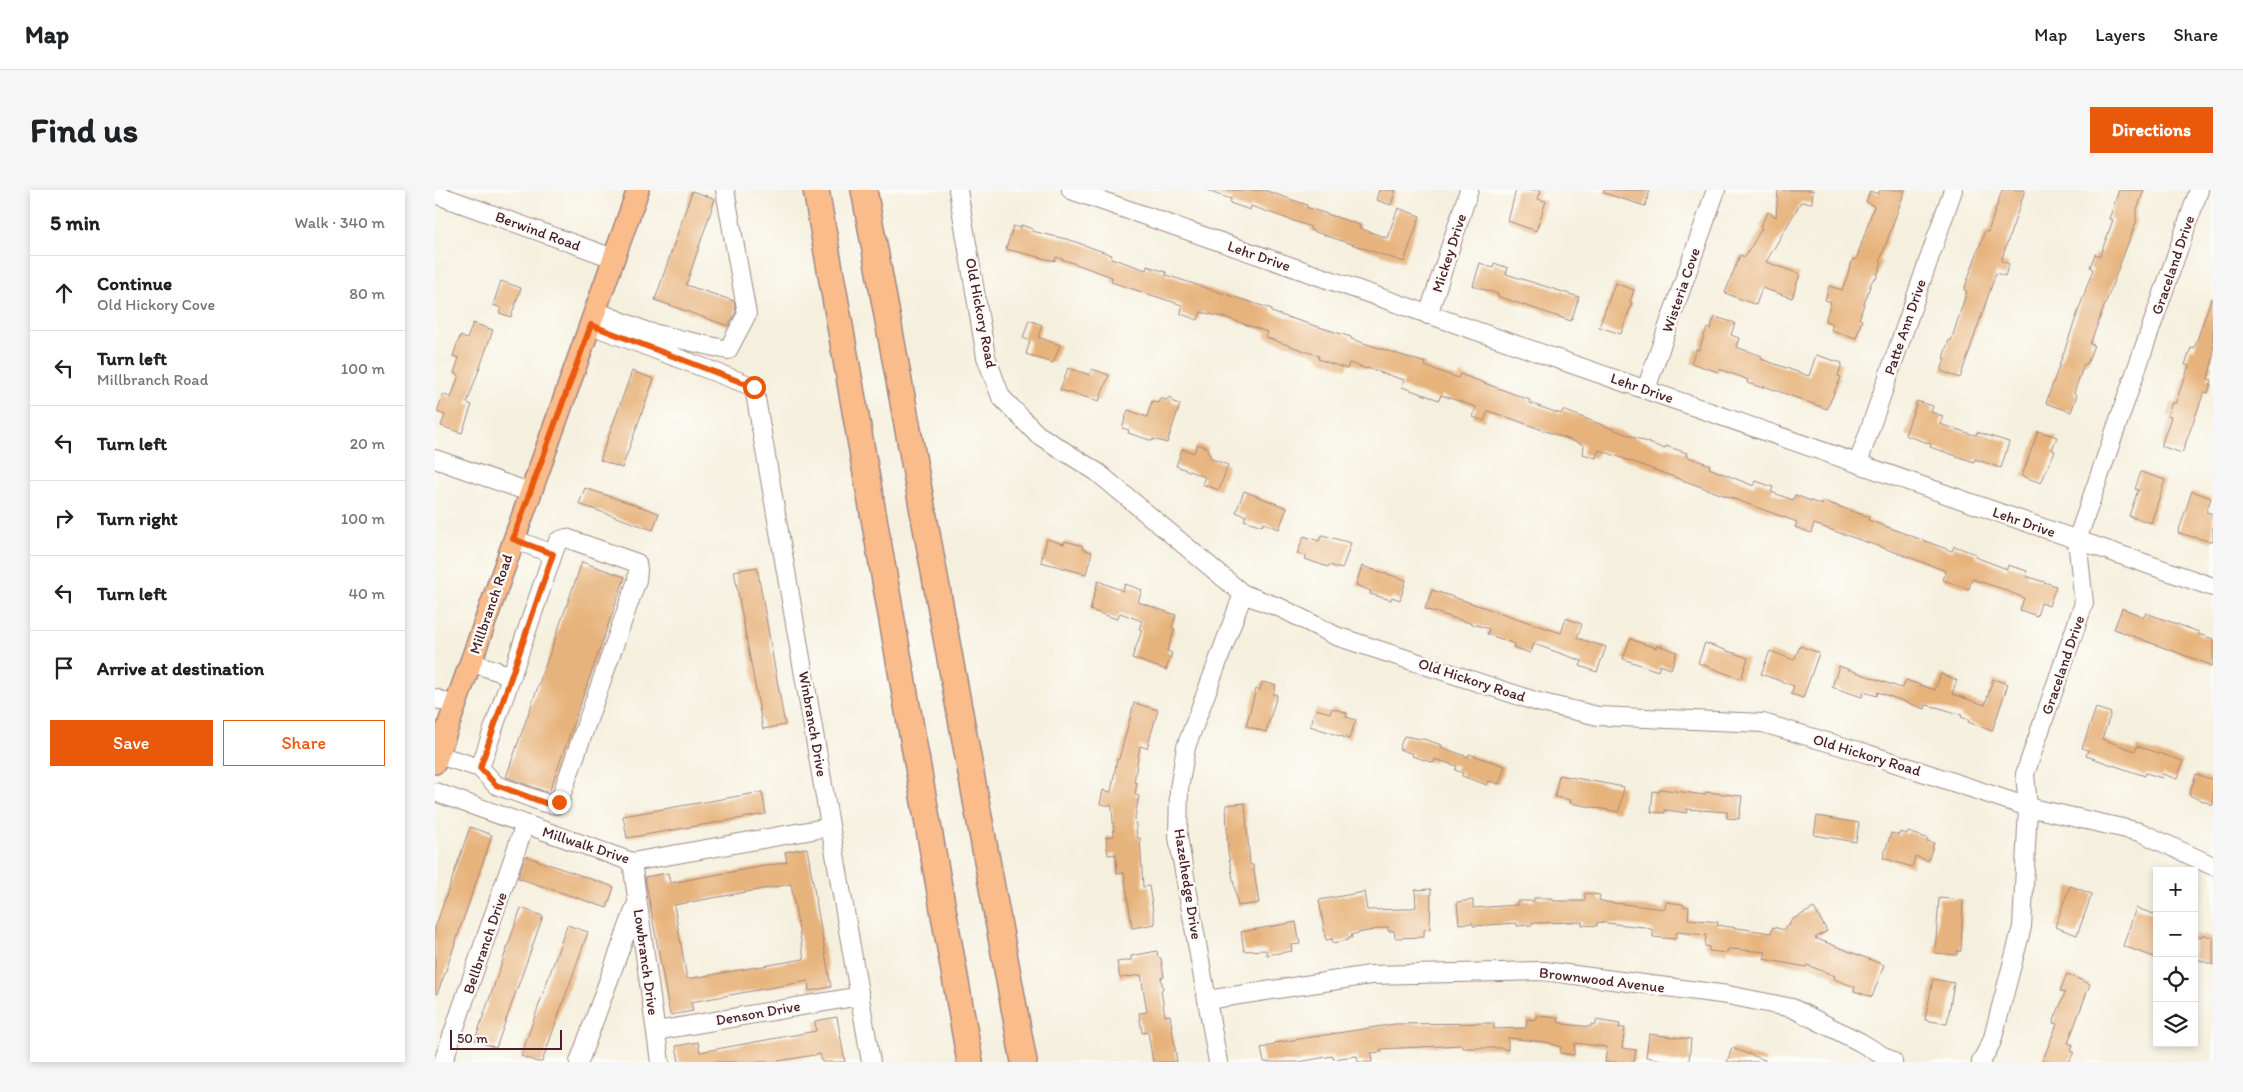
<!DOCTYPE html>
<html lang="en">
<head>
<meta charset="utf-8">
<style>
  :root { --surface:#fff; --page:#f6f6f6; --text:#202124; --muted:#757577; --line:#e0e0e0; --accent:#ea580c }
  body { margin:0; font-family:Itim,sans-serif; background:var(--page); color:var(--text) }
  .controls { position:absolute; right:15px; bottom:15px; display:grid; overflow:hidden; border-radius:0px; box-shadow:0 2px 8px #0003 }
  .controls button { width:45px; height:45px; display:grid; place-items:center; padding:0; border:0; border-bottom:1px solid var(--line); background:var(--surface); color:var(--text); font:25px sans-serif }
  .scale { position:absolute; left:15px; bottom:12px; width:112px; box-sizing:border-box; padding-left:5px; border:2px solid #4a1f2b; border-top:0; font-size:14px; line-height:18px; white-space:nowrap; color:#4a1f2b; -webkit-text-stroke:4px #fdfcf7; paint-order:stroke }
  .stop { position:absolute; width:15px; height:15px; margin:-11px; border:4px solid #ea580c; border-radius:50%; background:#fff }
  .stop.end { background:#ea580c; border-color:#fff; box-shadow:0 1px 5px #0008 }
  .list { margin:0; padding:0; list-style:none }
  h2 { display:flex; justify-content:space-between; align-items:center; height:65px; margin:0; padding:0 20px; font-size:21px }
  h2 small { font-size:16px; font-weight:400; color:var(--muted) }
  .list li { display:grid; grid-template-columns:32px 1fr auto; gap:15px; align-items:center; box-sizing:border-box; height:75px; padding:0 20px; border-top:1px solid var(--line) }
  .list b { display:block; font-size:19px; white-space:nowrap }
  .list p { margin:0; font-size:16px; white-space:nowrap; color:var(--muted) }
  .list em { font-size:16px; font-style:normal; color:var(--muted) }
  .actions { display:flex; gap:10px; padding:15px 20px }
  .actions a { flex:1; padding:11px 0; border:1px solid var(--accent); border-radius:0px; text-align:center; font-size:18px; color:var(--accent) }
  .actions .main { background:var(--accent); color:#fff }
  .icon { flex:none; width:28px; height:28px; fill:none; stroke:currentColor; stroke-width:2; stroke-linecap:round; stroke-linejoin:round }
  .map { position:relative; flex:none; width:1778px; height:872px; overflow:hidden; border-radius:0px }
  header { display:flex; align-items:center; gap:30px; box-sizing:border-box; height:70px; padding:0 25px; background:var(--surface); border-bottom:1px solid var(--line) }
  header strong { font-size:24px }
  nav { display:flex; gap:28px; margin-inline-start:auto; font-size:18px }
  .intro { display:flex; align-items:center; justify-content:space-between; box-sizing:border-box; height:120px; padding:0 30px }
  h1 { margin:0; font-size:35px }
  .button { padding:12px 22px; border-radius:0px; background:var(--accent); color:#fff; font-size:18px; font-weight:700 }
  main { display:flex; gap:30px; padding:0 30px }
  aside { flex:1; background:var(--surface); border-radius:0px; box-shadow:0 2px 8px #0003 }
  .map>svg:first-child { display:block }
  .building { fill:#e7b37c; fill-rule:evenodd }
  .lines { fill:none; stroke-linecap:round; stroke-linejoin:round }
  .minor-casing { stroke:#a08884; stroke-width:20 }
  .major-casing { stroke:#a08884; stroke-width:24 }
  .highway-casing { stroke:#a08884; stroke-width:28 }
  .minor { stroke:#fff; stroke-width:18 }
  .major { stroke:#f9bc8a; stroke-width:21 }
  .highway { stroke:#f9bc8a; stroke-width:25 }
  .route { stroke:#ea580c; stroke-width:6 }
  .labels { text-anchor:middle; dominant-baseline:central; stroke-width:5; stroke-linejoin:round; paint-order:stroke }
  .street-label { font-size:15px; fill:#4a1f2b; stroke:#fdfcf7 }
</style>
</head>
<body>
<header>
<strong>Map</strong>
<nav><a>Map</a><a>Layers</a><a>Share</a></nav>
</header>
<div class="intro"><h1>Find us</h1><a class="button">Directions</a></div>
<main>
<aside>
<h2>5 min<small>Walk · 340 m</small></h2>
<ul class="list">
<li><svg class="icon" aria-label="ahead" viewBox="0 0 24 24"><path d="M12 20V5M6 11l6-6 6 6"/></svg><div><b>Continue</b><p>Old Hickory Cove</p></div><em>80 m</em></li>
<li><svg class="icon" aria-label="left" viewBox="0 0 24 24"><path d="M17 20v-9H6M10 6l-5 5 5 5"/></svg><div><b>Turn left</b><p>Millbranch Road</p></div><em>100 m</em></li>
<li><svg class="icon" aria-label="left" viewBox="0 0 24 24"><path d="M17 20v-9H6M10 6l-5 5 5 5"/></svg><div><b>Turn left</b></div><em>20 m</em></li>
<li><svg class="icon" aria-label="right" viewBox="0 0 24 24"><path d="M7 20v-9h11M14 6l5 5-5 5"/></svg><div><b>Turn right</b></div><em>100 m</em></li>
<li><svg class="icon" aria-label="left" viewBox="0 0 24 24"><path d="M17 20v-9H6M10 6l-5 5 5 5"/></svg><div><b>Turn left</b></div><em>40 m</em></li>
<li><svg class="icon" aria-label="arrive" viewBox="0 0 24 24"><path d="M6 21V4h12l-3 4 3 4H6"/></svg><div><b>Arrive at destination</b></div></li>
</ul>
<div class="actions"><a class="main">Save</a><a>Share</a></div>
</aside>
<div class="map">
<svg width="1778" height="872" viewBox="0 0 1778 872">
  <rect width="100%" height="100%" fill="#fdfcf7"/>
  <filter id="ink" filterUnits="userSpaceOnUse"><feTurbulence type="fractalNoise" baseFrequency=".02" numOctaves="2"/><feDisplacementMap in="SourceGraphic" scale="10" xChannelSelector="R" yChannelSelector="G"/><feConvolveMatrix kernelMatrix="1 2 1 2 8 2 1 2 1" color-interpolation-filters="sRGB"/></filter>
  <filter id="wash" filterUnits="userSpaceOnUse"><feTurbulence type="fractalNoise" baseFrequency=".0096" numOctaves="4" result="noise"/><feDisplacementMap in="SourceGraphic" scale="20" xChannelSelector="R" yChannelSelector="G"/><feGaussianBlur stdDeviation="1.12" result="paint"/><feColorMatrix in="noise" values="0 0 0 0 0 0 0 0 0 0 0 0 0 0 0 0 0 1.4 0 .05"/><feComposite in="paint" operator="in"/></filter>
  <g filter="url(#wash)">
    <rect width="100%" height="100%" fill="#f5f0de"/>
    <g id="blocks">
      <!-- building -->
      <path class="building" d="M775 0H829L872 15 871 17 925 35 924 38 952 48 963 18 985 26 969 72 875 40 876 37 816 16 815 20 795 13 796 9 775 2Z
        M944 0H961L956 15 941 10Z
        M1081 0H1106L1103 9 1111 11 1101 41 1073 31Z
        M1169 0H1215L1210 16 1169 3Z
        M1343 0H1378L1377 13 1366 12 1331 72 1365 84 1357 108 1327 98 1321 115 1290 103 1305 65 1310 67 1327 38 1325 37 1333 22 1341 27Z
        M1445 0H1470L1445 71 1447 72 1441 89 1439 88 1436 93 1424 129 1427 130 1421 148 1396 140 1398 134 1390 131 1396 112 1390 110 1394 96 1407 100 1418 69 1421 70 1439 16 1431 12 1435 1 1443 4Z
        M1567 0H1590L1566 71 1574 74 1570 86 1561 83 1525 188 1506 181 1510 169 1508 168 1514 150 1516 151 1532 101 1529 100 1536 80 1550 41 1553 42Z
        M1684 0H1709L1701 22V32L1655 154 1659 155 1652 174H1649L1639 203 1642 205 1636 222 1611 213 1658 79 1655 77 1660 64 1665 66 1678 30 1674 29Z
        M257 1 280 9 251 95 299 111 301 122 293 136 220 110Z
        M586 35 598 39 597 41 635 50 677 65 676 68 711 80 712 76 731 82V85L837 119 836 122 916 147V149L991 173 990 176 1023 188 1025 184 1095 210 1094 213 1126 224 1128 220 1230 259 1231 256 1252 263 1251 266 1275 275 1274 278 1319 296 1321 291 1338 297 1336 302 1358 310 1360 305 1387 315 1388 311 1434 327 1433 330 1517 361 1519 356 1541 364 1540 367 1572 379 1573 375 1592 381 1591 386 1621 396 1614 416 1606 413 1602 426 1585 420 1589 408 1565 398 1537 389 1534 399 1508 390 1511 381 1457 361 1379 334 1376 343 1360 337 1362 332 1190 269 1164 260 1161 268 1148 264 1149 255 1072 227 1053 221 1049 231 1038 227 1041 217 1006 205 1004 210 967 197 969 190 932 178V179L914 173 912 179 883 169 884 166 830 147 832 142 795 129 766 122 763 130 746 124 747 115 676 92 677 87 621 67 620 71 571 59 578 36 586 38Z
        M1045 73 1058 78 1059 73 1073 78 1071 84 1144 107 1136 131 1062 106 1063 104 1038 96Z
        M66 91 86 98 76 127 64 123 66 118 58 115Z
        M1180 93 1199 100 1195 112 1197 113 1186 144 1164 137Z
        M1776 109H1778V168L1773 189 1777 190 1773 203 1769 202 1747 263 1726 256 1736 227 1732 226 1737 212 1740 214 1754 176 1750 175 1756 158 1759 159Z
        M1280 127 1300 133 1296 145 1304 148 1301 157 1327 166 1326 169 1374 186 1381 165 1407 173 1403 186 1406 187 1392 219 1329 196 1328 198 1312 193 1313 190 1306 187 1284 179 1283 182 1256 173 1261 159 1264 160 1272 138 1275 139Z
        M594 130 607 135 603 147 625 155 618 173 591 164 595 151 588 148Z
        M38 133 58 140 32 213 37 215 27 243 6 236 10 225 2 222 8 204 16 208 24 185 19 183 24 168 18 166 19 163 25 146 32 149Z
        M633 178 655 185 657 179 674 185 664 211 625 200Z
        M197 181 219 189 187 278 165 270Z
        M735 207 738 212 745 214 732 253 718 249V251L693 243 694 240 687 238 693 220 712 227 717 211 723 213 725 208 731 210Z
        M1482 211 1498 216 1496 222 1508 226 1505 234 1539 245H1541L1542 242 1574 252 1566 278 1540 269 1539 272 1495 257 1496 254 1470 245Z
        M1603 241 1622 247 1617 260 1620 261 1606 293 1587 286Z
        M762 254 773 258 772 261 777 269 793 275 784 300 767 294 770 287 741 276 747 259 759 263Z
        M1706 282 1730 290 1716 333 1694 326 1703 300 1700 299Z
        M150 298 224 323 218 340 144 314Z
        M809 301 852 318 844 339 829 333 827 336 809 330 811 326 801 322Z
        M1757 301 1776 308 1771 322 1778 324V352L1743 343Z
        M887 345 916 353 907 379 894 375 893 377 870 369 871 366 862 364 869 346 884 351Z
        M612 349 629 354 630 351 648 356 647 359 657 362 651 384 606 372Z
        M147 372 190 387 114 603 71 587Z
        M927 376 971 390 965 410 957 407 956 410 935 404 936 401 921 395Z
        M322 377 350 535 328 539 299 381Z
        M663 391 688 401 690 394 707 400 703 412 741 425 737 438 740 439 732 461 737 463 731 480 697 468 707 440 704 439 707 431 685 423 682 429 655 420Z
        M997 400 1126 443 1131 428 1147 434 1142 448 1171 457 1162 482 1145 476 1147 471 1099 454 1095 463 1078 457 1080 454 1052 444 1054 439 990 419Z
        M1687 418 1709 427 1711 423 1764 442 1763 444 1778 449V476L1679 439Z
        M1195 449 1221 458 1222 455 1242 462 1236 479 1225 475 1223 481 1188 469Z
        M1270 453 1313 468 1306 489 1263 473Z
        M1365 456 1384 463 1368 508 1356 504 1359 496 1326 484 1335 461 1359 470Z
        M1404 476 1466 498 1468 497 1471 490 1500 500 1506 484 1522 490 1517 504 1550 515 1558 489 1573 494 1557 541 1533 532 1534 530 1526 527 1527 525 1505 518 1491 515 1490 519 1443 502 1442 506 1429 502 1427 507 1397 497Z
        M827 492 841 495 838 504 842 505 831 542 811 536 821 499 825 500Z
        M699 513 723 520 712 558 705 556 699 592 702 593 700 605 704 606 700 627 702 648H705L708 697 714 696 720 734 697 738 689 683 682 684 681 664 673 665 671 647 679 646 677 616 665 614 668 600 676 602 682 569H684Z
        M897 518 912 523 911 527 921 530 914 549 875 536 881 519 895 523Z
        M1661 518 1676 523 1667 549 1700 561 1702 556 1748 571 1742 589 1728 584 1727 588 1711 583 1710 586 1651 566 1653 560 1647 558Z
        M969 546 992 550 1007 555 1006 557 1033 567 1034 564 1070 576 1064 594 1054 591 1052 595 1027 586 1028 583 1020 580 1022 576 1000 569 999 573 977 566 978 564 964 559Z
        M1761 584 1778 590V615L1754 605Z
        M1124 585 1189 597 1184 622 1135 613 1136 610 1120 607Z
        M1225 599 1270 605 1271 602 1307 606 1304 629 1292 628V622L1252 619V623L1230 620V623L1216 622 1218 601 1224 602Z
        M327 602 331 624 192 648 188 626Z
        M810 613 815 675H818L824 713 803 716 793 662 791 615Z
        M1382 626 1424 633 1421 652 1379 645Z
        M35 637 57 645 10 783 2 804H0V738Z
        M1465 642 1472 644 1473 642 1492 648V651L1499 653 1493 671 1480 666 1477 677 1448 668 1456 643 1464 645Z
        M372 658 396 797 374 801 373 791 256 812 258 821 235 825 210 687 233 683 235 693 352 672 350 662ZM356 694 369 769 252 789 239 715Z
        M90 666 179 697 172 718 83 688Z
        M1635 696 1657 704 1642 745 1620 737Z
        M996 699 995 739 989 740V747L960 748 959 741H953V737L923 743 916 745 917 748H913V750L898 753 897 749 891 750 884 710 929 702 932 720 970 719 981 717 980 700Z
        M1150 703 1165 705 1164 710 1171 712 1230 719 1231 712 1248 714V716L1254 717 1253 729 1283 732 1282 735 1336 743 1338 737 1350 740 1351 735 1354 736 1356 730 1379 718 1392 741 1380 748 1449 775 1437 807 1419 801 1420 797 1399 789 1400 786 1372 775 1371 777 1329 769 1331 762 1297 759H1293L1292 763 1274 761V757L1270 756 1271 745 1242 742 1240 749 1218 747V740L1209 737 1162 732V736L1147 735V732L1097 733V735L1082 736V733L1038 736V733L1024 734 1022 712 1038 710V718L1082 715V711H1099V708H1118V711H1150Z
        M1504 708 1528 710 1526 761H1522V765L1500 763Z
        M86 718 108 726 61 858 40 850Z
        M1701 718 1722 725V768L1688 756Z
        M861 732 865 754 856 755 857 761 832 765 831 760 809 761 806 742Z
        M132 735 153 742 107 872H102L86 866Z
        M1759 744 1766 747 1768 744 1778 748V775L1759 768Z
        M722 761 723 768H726L729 787H726L728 799 726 800 730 826 735 825 742 872H718L713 842 707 843 704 823 712 822 706 785 685 788 682 772 696 770V766Z
        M1632 784 1655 794 1633 853 1638 855 1636 861 1639 862 1634 872H1607L1622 834 1618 833 1630 803 1625 801Z
        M1498 789 1519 793 1512 834 1490 830Z
        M1102 826 1124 828 1123 832 1129 834 1156 837V834L1161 835V830L1185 834 1184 838H1190L1187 858 1201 860 1199 872H1170L1172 857 1140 853 1139 865 1125 863 1126 857 1111 852 1073 848V860L1066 858H1027V855L946 859V862L936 863 937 872H923L922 866 898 869V866L863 872H829L826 858 839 855V853L960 834 1059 833V839L1091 838 1092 829 1101 830Z
        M402 827 410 872H387L385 864 338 872H244L241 856 263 852 265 862 381 841 380 831Z
        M1214 844 1256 849 1254 872H1237L1211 867Z
        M1297 858 1330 870V872H1292Z"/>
    </g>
  </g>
  <g filter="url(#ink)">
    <use href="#blocks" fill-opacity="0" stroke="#a08884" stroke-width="1"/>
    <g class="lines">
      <!-- minor casing -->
      <g class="minor-casing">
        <path id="minor" d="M523 0 551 167 566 207 602 244 662 282 808 404 846 418 901 446 1103 512 1163 526 1328 533 1433 564 1593 617 1705 642 1778 676
          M636 0 1778 397
          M0 4 178 68
          M161 121 213 142 293 160 312 124 290 0
          M993 125 1034 0
          M156 135 319 197 436 872
          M1211 199 1281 0
          M0 269 94 302
          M1423 273 1518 0
          M35 472 77 486
          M0 508 20 516
          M3 565 45 578 61 595 110 613 121 615 124 612 202 390 203 379 202 373 131 348 123 351 118 364 78 349
          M45 578 118 364
          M0 602 197 672 395 637
          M197 672 225 872
          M772 810 935 785 1109 781 1293 805 1357 818 1425 852 1458 872
          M221 841 425 806
          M8 872 90 634
          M144 872 201 715
          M783 872 743 647 744 599 751 557 808 404
          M1546 872 1557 851 1587 737 1593 617 1590 584 1649 413 1642 350 1764 0"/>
      </g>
      <!-- major casing -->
      <g class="major-casing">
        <path id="major" d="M0 573 203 0"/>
      </g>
      <!-- highway casing -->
      <g class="highway-casing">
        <path id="highway" d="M381 0 535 872
          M429 0 589 872"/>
      </g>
      <!-- minor -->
      <use href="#minor" class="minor"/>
      <!-- major -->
      <use href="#major" class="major"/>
      <!-- highway -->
      <use href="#highway" class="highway"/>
    </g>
  </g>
  <g class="lines" filter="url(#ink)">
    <!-- route -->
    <path class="route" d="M124 612 121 615 110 613 61 595 45 578 118 364 78 349 156 135 319 197"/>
  </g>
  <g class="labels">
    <!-- street labels -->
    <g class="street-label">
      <text transform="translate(103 41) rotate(20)">Berwind Road</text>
      <text transform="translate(1014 63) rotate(-72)">Mickey Drive</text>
      <text transform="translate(824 66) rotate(19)">Lehr Drive</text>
      <text transform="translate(1738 75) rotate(-71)">Graceland Drive</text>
      <text transform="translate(1246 100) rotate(-71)">Wisteria Cove</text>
      <text transform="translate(546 123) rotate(79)">Old Hickory Road</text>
      <text transform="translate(1470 137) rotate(-71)">Patte Ann Drive</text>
      <text transform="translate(1207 198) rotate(19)">Lehr Drive</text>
      <text transform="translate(1589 332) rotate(19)">Lehr Drive</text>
      <text transform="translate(56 414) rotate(-71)">Millbranch Road</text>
      <text transform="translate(1628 475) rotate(-71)">Graceland Drive</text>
      <text transform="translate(1037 490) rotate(18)">Old Hickory Road</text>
      <text transform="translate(378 534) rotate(80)">Winbranch Drive</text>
      <text transform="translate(1432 565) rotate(17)">Old Hickory Road</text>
      <text transform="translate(151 655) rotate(18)">Millwalk Drive</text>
      <text transform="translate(753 694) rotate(81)">Hazelhedge Drive</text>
      <text transform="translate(50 753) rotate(-71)">Bellbranch Drive</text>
      <text transform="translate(211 772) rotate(82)">Lowbranch Drive</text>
      <text transform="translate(1167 790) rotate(7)">Brownwood Avenue</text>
      <text transform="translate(323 823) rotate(-10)">Denson Drive</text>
    </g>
  </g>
</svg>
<div class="controls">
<button>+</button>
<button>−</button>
<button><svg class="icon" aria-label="locate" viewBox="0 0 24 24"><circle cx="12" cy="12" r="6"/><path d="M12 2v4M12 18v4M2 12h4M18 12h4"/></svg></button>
<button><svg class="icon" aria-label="layers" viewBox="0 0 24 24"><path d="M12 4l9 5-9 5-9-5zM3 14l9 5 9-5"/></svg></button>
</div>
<div class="scale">50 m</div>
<div class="stop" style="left:319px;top:197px"></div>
<div class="stop end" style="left:124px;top:612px"></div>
</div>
</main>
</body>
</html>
